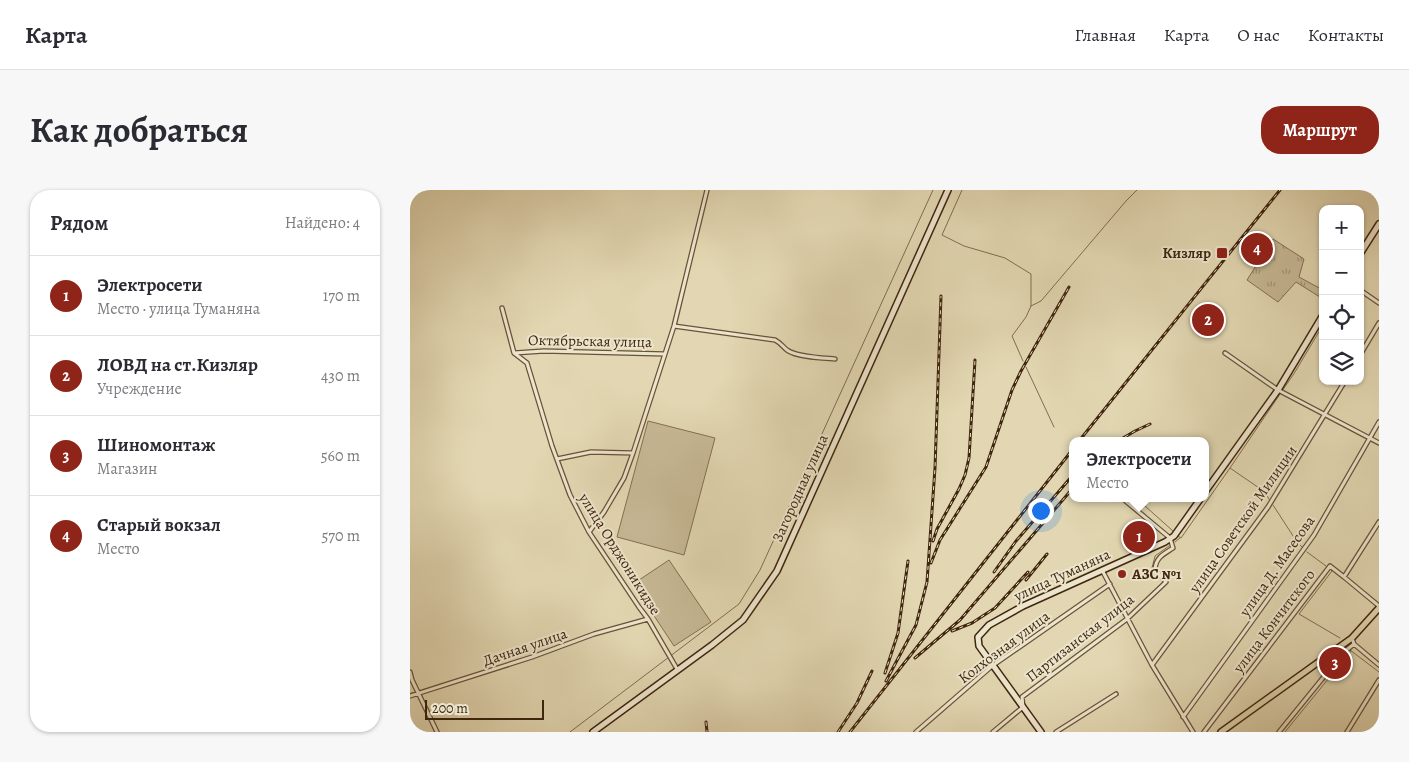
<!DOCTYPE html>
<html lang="ru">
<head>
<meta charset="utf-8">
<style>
  :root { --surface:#fff; --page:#f7f7f7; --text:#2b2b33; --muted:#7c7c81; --line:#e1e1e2; --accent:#8f2418 }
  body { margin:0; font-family:Alegreya,serif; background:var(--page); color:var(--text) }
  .controls { position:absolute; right:15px; top:15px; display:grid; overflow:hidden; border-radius:10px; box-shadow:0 1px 4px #0004 }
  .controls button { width:45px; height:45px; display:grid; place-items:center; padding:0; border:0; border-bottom:1px solid var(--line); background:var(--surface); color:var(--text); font:25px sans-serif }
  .scale { position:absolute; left:15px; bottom:12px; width:119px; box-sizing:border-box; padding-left:5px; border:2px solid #41260e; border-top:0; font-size:14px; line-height:18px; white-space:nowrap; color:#41260e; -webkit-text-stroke:4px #ece5cd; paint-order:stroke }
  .you { position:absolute; left:630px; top:320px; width:18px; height:18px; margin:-12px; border:4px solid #fff; border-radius:50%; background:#1a73e8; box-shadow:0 0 0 8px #1a73e833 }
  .badge { display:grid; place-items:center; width:32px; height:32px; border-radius:50%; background:var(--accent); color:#fff; font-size:16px; font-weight:700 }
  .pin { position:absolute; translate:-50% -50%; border:2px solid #fff; box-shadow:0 1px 5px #0006 }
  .popup { position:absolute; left:659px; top:247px; width:140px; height:65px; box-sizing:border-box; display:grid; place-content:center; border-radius:10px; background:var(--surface); filter:drop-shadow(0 1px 4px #0005); font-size:16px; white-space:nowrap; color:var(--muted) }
  .popup b { font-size:19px; color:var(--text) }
  .popup::after { content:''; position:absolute; left:50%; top:100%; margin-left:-10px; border:10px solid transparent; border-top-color:var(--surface) }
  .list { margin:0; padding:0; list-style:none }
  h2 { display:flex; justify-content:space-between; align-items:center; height:65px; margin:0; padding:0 20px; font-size:21px }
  h2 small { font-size:16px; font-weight:400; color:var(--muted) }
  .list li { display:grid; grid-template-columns:32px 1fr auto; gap:15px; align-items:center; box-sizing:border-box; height:80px; padding:0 20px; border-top:1px solid var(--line) }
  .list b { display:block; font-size:19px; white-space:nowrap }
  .list p { margin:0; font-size:16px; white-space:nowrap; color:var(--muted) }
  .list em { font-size:16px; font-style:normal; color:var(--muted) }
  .icon { flex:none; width:28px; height:28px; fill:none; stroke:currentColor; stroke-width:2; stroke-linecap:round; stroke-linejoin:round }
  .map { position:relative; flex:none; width:969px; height:542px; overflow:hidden; border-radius:20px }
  header { display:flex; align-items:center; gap:30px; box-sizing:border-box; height:70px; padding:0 25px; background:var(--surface); border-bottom:1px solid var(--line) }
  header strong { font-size:24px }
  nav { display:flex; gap:28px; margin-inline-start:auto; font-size:18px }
  .intro { display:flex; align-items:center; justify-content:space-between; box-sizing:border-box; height:120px; padding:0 30px }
  h1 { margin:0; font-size:35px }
  .button { padding:12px 22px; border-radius:20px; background:var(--accent); color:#fff; font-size:18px; font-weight:700 }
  main { display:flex; gap:30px; padding:0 30px }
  aside { flex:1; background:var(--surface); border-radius:20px; box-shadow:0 1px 4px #0004 }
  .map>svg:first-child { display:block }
  .green { fill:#c7b996; stroke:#847052 }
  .park { fill:url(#park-tufts); stroke:#847052 }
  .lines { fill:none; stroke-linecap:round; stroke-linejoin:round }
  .stream { stroke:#816c4f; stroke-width:1 }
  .street-casing { stroke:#695237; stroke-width:5.5 }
  .secondary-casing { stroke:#41260e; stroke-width:8 }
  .primary-casing { stroke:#41260e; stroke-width:8 }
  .street { stroke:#ece5cd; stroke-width:3 }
  .secondary { stroke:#ece5cd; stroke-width:5 }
  .primary { stroke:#e2d7b2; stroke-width:5 }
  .rail-casing { stroke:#41260e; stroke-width:3 }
  .rail { stroke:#ece5cd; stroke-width:1; stroke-dasharray:4; stroke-linecap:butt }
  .poi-dot { fill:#8f2418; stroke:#ece5cd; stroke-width:2 }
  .labels { text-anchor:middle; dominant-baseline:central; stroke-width:4; stroke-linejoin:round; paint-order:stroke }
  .poi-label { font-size:15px; font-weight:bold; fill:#41260e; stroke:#ece5cd; text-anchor:end }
  .street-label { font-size:15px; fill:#41260e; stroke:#ece5cd }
</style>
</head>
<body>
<header>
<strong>Карта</strong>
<nav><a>Главная</a><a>Карта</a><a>О нас</a><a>Контакты</a></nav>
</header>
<div class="intro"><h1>Как добраться</h1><a class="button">Маршрут</a></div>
<main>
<aside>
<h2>Рядом<small>Найдено: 4</small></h2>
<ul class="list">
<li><span class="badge">1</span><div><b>Электросети</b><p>Место · улица Туманяна</p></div><em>170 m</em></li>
<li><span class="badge">2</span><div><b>ЛОВД на ст.Кизляр</b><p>Учреждение</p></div><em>430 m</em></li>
<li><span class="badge">3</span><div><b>Шиномонтаж</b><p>Магазин</p></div><em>560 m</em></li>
<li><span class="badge">4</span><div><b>Старый вокзал</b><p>Место</p></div><em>570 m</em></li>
</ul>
</aside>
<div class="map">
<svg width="969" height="542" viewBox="0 0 969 542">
  <defs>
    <pattern id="park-tufts" width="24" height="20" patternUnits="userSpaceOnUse" patternTransform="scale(1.25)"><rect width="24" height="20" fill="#c7b996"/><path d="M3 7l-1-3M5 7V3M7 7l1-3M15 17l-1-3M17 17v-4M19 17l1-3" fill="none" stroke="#a39679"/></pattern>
  </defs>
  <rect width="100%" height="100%" fill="#e2d7b2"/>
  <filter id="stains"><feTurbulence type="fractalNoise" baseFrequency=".004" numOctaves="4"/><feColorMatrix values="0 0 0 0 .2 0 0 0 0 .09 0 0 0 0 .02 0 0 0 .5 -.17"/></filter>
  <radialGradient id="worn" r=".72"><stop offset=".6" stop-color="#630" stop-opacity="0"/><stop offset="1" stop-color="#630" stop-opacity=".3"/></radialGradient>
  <!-- green -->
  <path class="green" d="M238 231 305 248 274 365 207 347Z
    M259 370 301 432 264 456 223 394Z"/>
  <!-- park -->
  <path class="park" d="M863 49 894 69 889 87 913 100V109L886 92 868 112 837 90Z"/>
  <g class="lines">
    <!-- stream -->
    <path class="stream" d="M552 0 532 45 554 56 595 68 621 84V116L616 127 602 146 613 171
      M621 116 631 111 716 11 727 0
      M616 177 644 237
      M820 278 885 182 913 135
      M726 308 763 341
      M863 315 887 352 892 357
      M768 346 771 348 820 278 855 302 859 309
      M765 352 770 348
      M897 362 916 376
      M921 380 922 381 889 424 930 448
      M745 387 741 382 745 366 759 356
      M940 460 969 482
      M160 542 329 414 350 380 523 0
      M875 542 941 461"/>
    <!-- street casing -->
    <g class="street-casing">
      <path id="street" d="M950 100 969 113
        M92 118 104 163 117 173 142 256 160 305 179 342 229 417 238 429 267 479
        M264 136 365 150C371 153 373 157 377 160 386 167 413 168 425 169
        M104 163 134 161 255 164
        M815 163 868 200 969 253
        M950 165 969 133
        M147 269 181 262 223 263
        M179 342 194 322 214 288 223 263 264 136 297 0
        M692 380 742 475 783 542
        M934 387 969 416
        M942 448 944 454 969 475
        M742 475 858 317 935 191
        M0 482 2 490 27 542
        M0 506 122 467 184 444 238 429
        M773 527 904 345 969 232
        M506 542 582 476 700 394
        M583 542 613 517 612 507 717 429 756 392 745 379C746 367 754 364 763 358L760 348 712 308
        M646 542 706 504
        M794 542 920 376 934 387 969 332
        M869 542 934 462 944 454
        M937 542 969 490"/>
    </g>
    <!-- secondary casing -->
    <g class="secondary-casing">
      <path id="secondary" d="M950 64 969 34
        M795 302 868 200 913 125
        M183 542 302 455 333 430 367 381 538 0
        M631 542 569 456 568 447 579 435 613 416 755 352 764 346 791 308"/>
    </g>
    <!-- primary casing -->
    <g class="primary-casing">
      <path id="primary" d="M811 542 942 448 969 418"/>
    </g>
    <!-- street -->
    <use href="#street" class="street"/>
    <!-- secondary -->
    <use href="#secondary" class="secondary"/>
    <!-- primary -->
    <use href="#primary" class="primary"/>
    <!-- rail casing -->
    <g class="rail-casing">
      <path id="rail" d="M669 251 870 0
        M708 251 725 241 740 234
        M523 351 527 339 549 299 555 285 559 268 565 170
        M521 373 530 350 576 277 602 200 611 181 659 97
        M584 382 606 351 663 285
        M616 390 637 364
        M542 441 562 433 585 418 618 382
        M505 468 550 430 663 298
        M475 483 488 443 498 371
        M476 491 506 435 517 392 525 278 531 106
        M296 532 297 542
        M428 542 447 513 462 481
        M440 542 663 259"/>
    </g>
    <!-- rail -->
    <use href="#rail" class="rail"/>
  </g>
  <!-- markers -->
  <g class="poi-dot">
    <rect x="806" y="57" width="12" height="12" rx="2.5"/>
    <circle cx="712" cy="384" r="5"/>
  </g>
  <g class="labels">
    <!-- poi labels -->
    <g class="poi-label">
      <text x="801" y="63">Кизляр</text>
      <text x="722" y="384" text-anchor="start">АЗС №1</text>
    </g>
    <!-- street labels -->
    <g class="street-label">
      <text transform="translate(180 151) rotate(1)">Октябрьская улица</text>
      <text transform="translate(390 298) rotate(-66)">Загородная улица</text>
      <text transform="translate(833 329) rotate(-55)">улица Советской Милиции</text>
      <text transform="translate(210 364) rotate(58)">улица Орджоникидзе</text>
      <text transform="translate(867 376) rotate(-55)">улица Д. Масесова</text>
      <text transform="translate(652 385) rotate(-25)">улица Туманяна</text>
      <text transform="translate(864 431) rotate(-53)">улица Кончитского</text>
      <text transform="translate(670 448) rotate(-38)">Партизанская улица</text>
      <text transform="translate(115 457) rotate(-19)">Дачная улица</text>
      <text transform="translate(594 457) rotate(-37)">Колхозная улица</text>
    </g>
  </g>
  <rect width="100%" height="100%" filter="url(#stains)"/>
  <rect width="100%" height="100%" fill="url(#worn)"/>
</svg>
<div class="controls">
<button>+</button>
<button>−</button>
<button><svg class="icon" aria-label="locate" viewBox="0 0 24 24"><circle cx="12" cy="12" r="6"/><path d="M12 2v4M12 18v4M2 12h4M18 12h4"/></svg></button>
<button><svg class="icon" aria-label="layers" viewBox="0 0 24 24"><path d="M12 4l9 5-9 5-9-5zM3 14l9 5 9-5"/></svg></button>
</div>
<div class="scale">200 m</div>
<div class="you"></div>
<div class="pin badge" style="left:729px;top:347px">1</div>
<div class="popup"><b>Электросети</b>Место</div>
<div class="pin badge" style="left:798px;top:130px">2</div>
<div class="pin badge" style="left:925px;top:473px">3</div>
<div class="pin badge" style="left:847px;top:59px">4</div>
</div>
</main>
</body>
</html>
